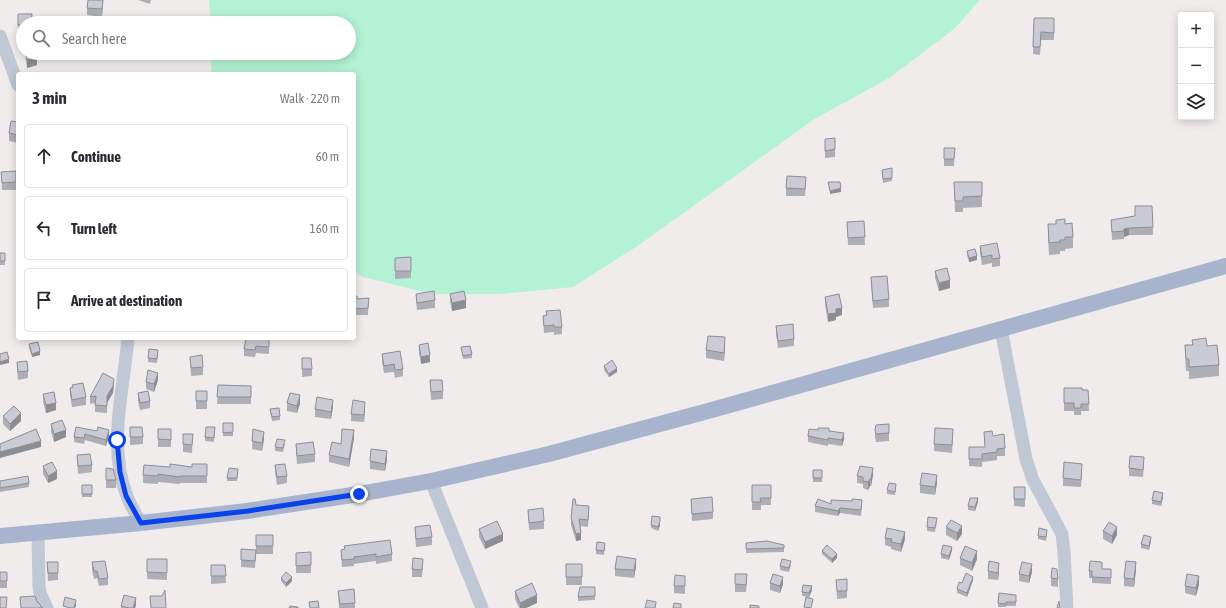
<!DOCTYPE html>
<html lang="en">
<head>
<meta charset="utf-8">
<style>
  :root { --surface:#fff; --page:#f7f7f7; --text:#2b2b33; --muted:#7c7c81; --line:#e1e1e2 }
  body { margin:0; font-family:"Asap Condensed",sans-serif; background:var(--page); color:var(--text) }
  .controls { position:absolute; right:12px; top:12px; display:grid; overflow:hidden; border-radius:4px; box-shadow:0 2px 10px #0003 }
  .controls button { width:36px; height:36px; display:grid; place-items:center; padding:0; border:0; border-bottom:1px solid var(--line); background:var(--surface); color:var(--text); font:20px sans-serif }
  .stop { position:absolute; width:12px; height:12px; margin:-9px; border:3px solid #0941ea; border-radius:50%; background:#fff }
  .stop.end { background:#0941ea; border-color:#fff; box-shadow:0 1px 4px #0008 }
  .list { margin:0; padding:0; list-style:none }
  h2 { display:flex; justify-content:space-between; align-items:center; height:52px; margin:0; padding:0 16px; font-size:17px }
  h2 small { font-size:13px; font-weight:400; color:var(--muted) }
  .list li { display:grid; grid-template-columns:26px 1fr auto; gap:12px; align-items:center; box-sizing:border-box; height:64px; margin:0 8px 8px; padding:0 8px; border:1px solid var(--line); border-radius:4px }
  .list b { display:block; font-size:15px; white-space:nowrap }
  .list em { font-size:13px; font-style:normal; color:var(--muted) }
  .icon { flex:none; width:22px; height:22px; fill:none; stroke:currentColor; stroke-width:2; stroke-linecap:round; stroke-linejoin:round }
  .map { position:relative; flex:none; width:1226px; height:608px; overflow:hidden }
  .search { position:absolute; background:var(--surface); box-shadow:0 2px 10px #0003; left:16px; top:16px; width:340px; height:44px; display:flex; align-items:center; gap:10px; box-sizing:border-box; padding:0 14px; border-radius:22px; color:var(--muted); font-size:15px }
  .panel { position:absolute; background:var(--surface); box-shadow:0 2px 10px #0003; left:16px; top:72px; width:340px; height:268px; border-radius:4px }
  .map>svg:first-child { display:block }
  .green { fill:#b3f2d7 }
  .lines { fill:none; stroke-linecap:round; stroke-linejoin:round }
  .minor { stroke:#c0c7d5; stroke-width:13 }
  .major { stroke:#a8b4ce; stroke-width:16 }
  .wall { fill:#aeafb6 }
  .shaded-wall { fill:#8d8e94 }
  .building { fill:#cacbd4; stroke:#8d8e94 }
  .route { stroke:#0941ea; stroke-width:5 }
</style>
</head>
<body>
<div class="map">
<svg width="1226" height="608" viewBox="0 0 1226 608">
  <rect width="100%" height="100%" fill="#efeceb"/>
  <!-- green -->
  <path class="green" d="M209 0H980L954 29 889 78 813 120 639 245 573 287 501 294H432L363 277 354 271V74H211V53H349V23H211Z"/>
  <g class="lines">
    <!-- minor -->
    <path class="minor" d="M0 36 18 85
      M1001 329 1026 459 1033 480 1062 534 1064 552 1067 608
      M128 338C124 388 107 447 127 496 130 505 136 514 141 523
      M431 481 482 608
      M38 533 39 587 40 593 47 608"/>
    <!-- major -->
    <path class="major" d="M0 536 141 523 247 511 359 494 431 481 549 454 708 411 1226 266"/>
  </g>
  <!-- wall -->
  <path class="wall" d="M103 0 102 17 87 15V8Z
    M138 0H151L150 4Z
    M1034 18H1054V40H1041L1040 55 1033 54Z
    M23 23V33L18 32V25Z
    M25 53H36L37 65 27 68Z
    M18 122V143L9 141V133Z
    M825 139 835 145V157L825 158Z
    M944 148H955L954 166H944Z
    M892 168V181L883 183 882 170Z
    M16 171V190H2L1 172Z
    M954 182H982V207L963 208V212H955Z
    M806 185 805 196H786V188Z
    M1111 220 1153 227V235H1129L1124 237V239L1112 240Z
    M864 221 865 245H848L847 222Z
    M1048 224H1065L1073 237V248L1065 249V251H1060V254L1049 255 1048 236Z
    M980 246 1000 258V266L992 267V263L982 265 980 253Z
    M967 251 977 260 969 262 967 255Z
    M0 253H5V265H0Z
    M411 257V278L395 279V258Z
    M935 271 950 288 939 291 935 278Z
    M871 277 889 299V307L873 308 871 285Z
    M416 294 435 300V308L417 310 416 301Z
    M450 294 466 308 452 311 450 302Z
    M354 296 357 299 369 298 368 315H354Z
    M825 297 842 315 836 317V320L828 322 825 305Z
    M546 311 562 327V334L554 335V332L544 333 543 316 546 315Z
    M776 326 794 339V346L778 348 776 334Z
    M246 338 269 345V354L256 353 255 357 244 356V349Z
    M1192 340 1207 346 1219 365V376L1189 379V371H1186L1185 357V345H1192Z
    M29 344 40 355 32 357 29 348Z
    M419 345 430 362 421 364 419 353Z
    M725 345 724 361 706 358V350Z
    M461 347 472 354V358L463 359Z
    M158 354 157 363 148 362V358Z
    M382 354 403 369V376L395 378 394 372 384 373 382 362Z
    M190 357 203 367V375L191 376Z
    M302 358 312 369V376L302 377Z
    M17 362 28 371V378L18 380 17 369Z
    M604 366 617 372 609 377 604 370Z
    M158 380 154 392 146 389V382Z
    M430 380 443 391V399L431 400Z
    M218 385 251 386V404H217Z
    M114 386 113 393 107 403V413L95 412V403L90 404V397Z
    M70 388 86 397V405L72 407 70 395Z
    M1064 388 1088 390 1089 411H1081V415H1074V411H1064Z
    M196 391H207V409H196Z
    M138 393 150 401V408L140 410 138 401Z
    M43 394 56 410 46 413 43 402Z
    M287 403H300L297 413 287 411Z
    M333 407 331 419 315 417V409Z
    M270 409 280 416V420L272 421 270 412Z
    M365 409 364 422 351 421V414Z
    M3 416 21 421 10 431 3 424Z
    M223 423H233V436H223Z
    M51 424 66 437 54 442 51 432Z
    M889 424V441L876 442 875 437V430Z
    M76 427 109 435 106 446 85 440 84 444 74 442V437Z
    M130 427 143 437V444L130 445Z
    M158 429H171V447H158Z
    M253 429 264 439 262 451 252 449Z
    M818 430 829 431 844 439 842 446 828 444V446L808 442V436Z
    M215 431 214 442 205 441V437Z
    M984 432 993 436 1005 448V456H997V460L982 462V467L969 466V447H985Z
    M183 434H193L192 453 183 452Z
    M953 437 952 453 934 451V444Z
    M354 438 349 467 329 462V455L341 444Z
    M285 444 283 452 275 451V447Z
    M296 444 315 454V462L297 464 296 451Z
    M77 455 92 465V472L78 474Z
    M387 459 385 471 370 469V461Z
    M207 464V483H180V484L158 482V484L143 483V475L170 467H192Z
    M1144 464 1143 477 1129 476V468Z
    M275 465 287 476V483L277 485 275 473Z
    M43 466 57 479 48 483 43 474Z
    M106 468 116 480V488H106Z
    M813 470H822V482H813Z
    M1082 471 1081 487 1063 486V478Z
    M238 472 237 481H227V478Z
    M873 475 871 486H870L868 490 863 488V484L857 483V476Z
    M0 481 29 483V487L0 492Z
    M937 483 935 495 920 493V485Z
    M82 485H92V497H82Z
    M752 485H771V505H761V510H752Z
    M896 487 895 495 887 494V490Z
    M1025 495V507L1014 506V499Z
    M1163 497 1161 506 1152 504V500Z
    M691 499 713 512V519L692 521Z
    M978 502 975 511 968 510V506Z
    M831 504 862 506 861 516 840 513 838 516 815 512V506Z
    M576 505 589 513 588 527 580 526 581 540 576 541 571 525V518Z
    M528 510 544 521V529L529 530Z
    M937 522 935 532 927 531V527Z
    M651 525H660L658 531 651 528Z
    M415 527 432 537V545L416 547 415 534Z
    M946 527 962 534 957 541 946 535Z
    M479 529 503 541 485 549 479 537Z
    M1103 531 1117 535 1112 544 1103 539Z
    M1047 533 1046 541 1038 539V536Z
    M256 535H273V554H256L255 568 241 567V560L256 550Z
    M885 538 905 539 901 552 891 549V547L885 545Z
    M1151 541 1149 550 1141 548V544Z
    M746 543 784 545V552L746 553Z
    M605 547 604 555 596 554V550Z
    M341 550 392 554V561L376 564V561L354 564V566L342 567Z
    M952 550 949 560 941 558V554Z
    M822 551 837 558 832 563 822 554Z
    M296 553 311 565V573H296Z
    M960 558 977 559 972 571 960 565Z
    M47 562 58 573V580L48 581Z
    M92 562 108 578V585L99 586 97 578 94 579 92 570Z
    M566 564H582V585H566Z
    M211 565H225L226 583 211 584Z
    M791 565 789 572 780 570V566Z
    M423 566 422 577H412V569Z
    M636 566 634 578 615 576V569Z
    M167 567V580L147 579V572Z
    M1102 569H1111V584L1092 583V578H1089V571Z
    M1136 570 1134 587 1124 586V578Z
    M988 571H999L998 580 988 579Z
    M0 572H7V588H0Z
    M1032 572 1029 583 1019 581V574Z
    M281 578 292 581 286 587 281 581Z
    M1051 578 1058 579V587L1051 586Z
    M847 579V598L837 599 836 580Z
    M973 580 967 597 957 593V589L962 583Z
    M747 582 746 592H735V584Z
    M770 583 783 584 780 593 770 590Z
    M685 584V594L674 593V586Z
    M1199 584 1196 596 1185 593V586Z
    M595 587V600L578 601V597Z
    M812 590 809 597 802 596V592Z
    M338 591 355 603V608H339Z
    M515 591 537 603 526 608H519L515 599Z
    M1016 595V606H1006V607H998V603Z
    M136 605 135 608H121V606Z"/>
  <!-- shaded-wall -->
  <path class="shaded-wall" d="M103 0V3L102 17V9Z
    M37 58V65L27 68V60Z
    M841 188V192L830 194V191Z
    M1129 228V235L1124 237V239V229Z
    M977 256V260L969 262V258Z
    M950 280V288L939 291V283Z
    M466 300V308L452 311V303Z
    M842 308V315L836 317V320L828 322V314L836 309Z
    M725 337V345L724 361V353Z
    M40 351V355L32 357V354Z
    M430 355V362L421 364V357Z
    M9 359V363L0 365V362Z
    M617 368V372L609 377V374Z
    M158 373V380L154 392V384Z
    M114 379 113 393 107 403V413V396Z
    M300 395V403L297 413V406Z
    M333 400V407L331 419V412Z
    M365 402V409L364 422V415Z
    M56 403V410L46 413V405Z
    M21 413V421L10 431V424Z
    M66 430V437L54 442V434Z
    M109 430V435L106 446V440Z
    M354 430V438L349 467V459Z
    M264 432V439L262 451V443Z
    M844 433V439L842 446V440Z
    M41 441V447L0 458V452Z
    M387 451V459L385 471V464Z
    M873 468V475L871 486V479Z
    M57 471V479L48 483V476Z
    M937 475V483L935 495V487Z
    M870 479V486L868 490V482Z
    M1163 493V497L1161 506V502Z
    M978 498V502L975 511V507Z
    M840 508V513L838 516V511Z
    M660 521V525L658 531V527Z
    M962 526V534L957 541V533Z
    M1117 527V535L1112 544V536Z
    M905 532V539L901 552V544Z
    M581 533V540L576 541V534Z
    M503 534V541L485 549V542Z
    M1151 537V541L1149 550V546Z
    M952 547V550L949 560V556Z
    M977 551V559L972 571V563Z
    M837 554V558L832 563V559Z
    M636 559V566L634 578V570Z
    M1136 562V570L1134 587V579Z
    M999 563V571L998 580V573Z
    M1032 564V572L1029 583V576Z
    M1199 576V584L1196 596V588Z
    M292 577V581L286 587V583Z
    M783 577V584L780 593V586Z
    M973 577V580L967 597V593Z
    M812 586V590L809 597V593Z
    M537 595V603L526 608H520V603Z
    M136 598V605L135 608H133Z
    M76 600V607L74 608Z"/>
  <!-- building -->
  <path class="building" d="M88 0H103L102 9 87 8Z
    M18 14H32L31 23H23V25H18Z
    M1034 18H1054V33L1041 32 1040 47H1033Z
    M26 53H36L37 58 27 60Z
    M11 121 18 122V135L9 133Z
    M835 138V149L825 151V139Z
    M944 148H955L954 159H944Z
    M892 168V178L883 179 882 170Z
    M16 171V182L2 183 1 172Z
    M787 176 806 177 805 189 786 188Z
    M828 182H840L841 188 830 191Z
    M954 182H982V196L963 197V201H955Z
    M1135 206H1152L1153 227 1129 228 1124 229V231L1112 232 1111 220 1135 216Z
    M1065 219V224L1072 223 1073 237H1065V240H1060V242L1049 243 1048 224H1056V220Z
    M864 221 865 237 848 238 847 222Z
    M997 243 1000 258 992 259V255L982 257 980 246Z
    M975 249 977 256 969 258 967 251Z
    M0 253H5V261H0Z
    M411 257V271H395V258Z
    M947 268 950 280 939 283 935 271Z
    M887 276 889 299 873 301 871 277Z
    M434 291 435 300 417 303 416 294Z
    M464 291 466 300 452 303 450 294Z
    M839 294 842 308 836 309V313L828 314 825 297Z
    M354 296H357V299L369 298 368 308 354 309Z
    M560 310 562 327H554V325L544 326 543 316 547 315 546 311Z
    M793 324 794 339 778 341 776 326Z
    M708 336 725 337 724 353 706 350Z
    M246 338 269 339V347L256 346 255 350 244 349Z
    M1206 338 1207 346 1217 345 1219 365 1189 367V359H1186L1185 345H1193L1192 340Z
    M38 342 40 351 32 354 29 344Z
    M428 343 430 355 421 357 419 345Z
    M470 346 472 354 463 356 461 347Z
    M149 349 158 350 157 359 148 358Z
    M400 351 403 369 395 370 394 364 384 366 382 354Z
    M7 352 9 359 0 362V354Z
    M202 355 203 367 191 368 190 357Z
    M302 358H311L312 369H302Z
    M612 360 617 368 609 374 604 366Z
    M27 361 28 371 18 372 17 362Z
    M148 370 158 373 154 384 146 382Z
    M103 373 114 379 113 386 107 396V406L95 405 96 396 90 397Z
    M430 380H442L443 391 431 392Z
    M83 383 86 397 72 400 70 388 73 387 72 385Z
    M218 385 251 386V397H217Z
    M1064 388H1082V390H1088L1089 404H1081V408H1074V403H1064Z
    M148 391 150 401 140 403 138 393Z
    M196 391H207V401H196Z
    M54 392 56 403 46 405 43 394Z
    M290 393 300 395 297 406 287 403Z
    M317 397 333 400 331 412 315 409Z
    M353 400 365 402 364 415 351 414Z
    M14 406 21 413 10 424 3 416Z
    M279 408 280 416 272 417 270 409Z
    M62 420 66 430 54 434 51 424Z
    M223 423H233V432L223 433Z
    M889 424V433L876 434 875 430 876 425Z
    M76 427 97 431 98 427 109 430 106 440 85 434 84 438 74 437Z
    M130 427H142L143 437H130Z
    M206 427H215L214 438 205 437Z
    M818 428H829V431L844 433 842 440 828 438V440L808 436 809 429 818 430Z
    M935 428 953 429 952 445 934 444Z
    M36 429 41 441 0 452V444Z
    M158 429H171V440L158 439Z
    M253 429 264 432 262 443 252 441Z
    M342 429 354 430 349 459 329 455 332 442 341 444Z
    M992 431 993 436 1004 434 1005 448 997 449V452L982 454V459H969V447H985L984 432Z
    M183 434H193L192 445 183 444Z
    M277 439 285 440 283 448 275 447Z
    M313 442 315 454 297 456 296 444Z
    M371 449 387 451 385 464 370 461Z
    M90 454 92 465 78 466 77 455Z
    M1130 456 1144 457 1143 470 1129 468Z
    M52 462 57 471 48 476 43 466Z
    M1064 462 1082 464 1081 480 1063 478Z
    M170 464 192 467V464H207V476H180V477L158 474V476L143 475 144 465 170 467Z
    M285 464 287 476 277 477 275 465Z
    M860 466 873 468 871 479H870L868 482 863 481V477L857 476Z
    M106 468 113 469 116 480H106Z
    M229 468 238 469 237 478H227Z
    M813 470H822V478H813Z
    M922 473 937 475 935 487 920 485Z
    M28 476 29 483 0 488V481Z
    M889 483 896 484 895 492 887 490Z
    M82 485H92V494H82Z
    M752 485H771V498H760L761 502H752Z
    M1014 487H1025V499H1014Z
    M1154 491 1163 493 1161 502 1152 500Z
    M712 497 713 512 692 514 691 499Z
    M970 498H978L975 507 968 506Z
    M573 499H575L576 505 589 506 588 520 579 519 581 533 576 534 571 518Z
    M818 499 831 504V500L852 501V499L862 500 861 510 840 508 838 511 815 506Z
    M543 508 544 521 529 523 528 510Z
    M652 516 660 517V521L658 527 651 525Z
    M928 517 937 518 935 528 927 527Z
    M951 520 962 526 957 533 946 527Z
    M497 521 503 534 485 542 479 529Z
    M1109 522 1117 527 1112 536 1103 531Z
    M430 525 432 537 416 539 415 527Z
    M887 528 905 532 901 544 891 542 892 539 885 538Z
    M1039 528 1047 530 1046 537 1038 536Z
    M256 535H273V546H256Z
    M1144 535 1151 537 1149 546 1141 544Z
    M390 540 392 554 376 557V554L354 557V559L342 560 341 550 345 549 344 546Z
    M767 541 784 545V548L746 549V543Z
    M597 542 605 543 604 551 596 550Z
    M827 545 837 554 832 559 822 551Z
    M943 545 952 547 949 556 941 554Z
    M965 546 977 551 972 563 960 558Z
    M241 549 256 550 255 561 241 560Z
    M311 552V565L296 566V553Z
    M617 556 636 559 634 570 615 569Z
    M413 558 423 559 422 570 412 569Z
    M147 559H167V573L147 572Z
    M782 559 791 561 789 568 780 566Z
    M105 561 108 578 99 579 97 571H94L92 562Z
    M989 561 999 563 998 573 988 571Z
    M1090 561 1102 562V569H1111V578L1092 577V571H1089Z
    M1126 561 1136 562 1134 579 1124 578Z
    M47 562H58V573H48Z
    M1022 562 1032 564 1029 576 1019 574Z
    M566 564H582V577H566Z
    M211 565H225L226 576H211Z
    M1052 568 1057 569 1058 579 1051 578Z
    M0 572H7V581H0Z
    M286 572 292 577 286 583 281 578Z
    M966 573 973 577 967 593 957 589 959 582 962 583Z
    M735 574H747L746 585 735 584Z
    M773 574 783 577 780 586 770 583Z
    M1187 574 1199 576 1196 588 1185 586Z
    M675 575 685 576V586H674Z
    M847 579V591H837L836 580Z
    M532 583 537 595 520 603 515 591Z
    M803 585 812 586 809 593 802 592Z
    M580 587H595V596L578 597Z
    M354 589 355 603 340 604 338 591Z
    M165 590 166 608H151L150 596H162Z
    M999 593 1016 595V602H1006V604L998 603Z
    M124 595 136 598 133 608H129L121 606Z
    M35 596 37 602 39 603 42 608H43H21L20 597Z
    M0 597H7L6 608H0Z
    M65 597 76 600 74 608H70L63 606Z
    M806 597 813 599 811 608 804 607Z
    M647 600 656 602 655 608H645Z
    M318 601 319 608H310L309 602Z
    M1059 601 1060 608H1057Z
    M674 603 681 604V608H673Z
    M750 605 759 606V608H750Z
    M290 606 298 607V608H289Z"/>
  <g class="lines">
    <!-- route -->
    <path class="route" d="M117 440 120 472 126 496 141 523 248 511 359 494"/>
  </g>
</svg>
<div class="controls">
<button>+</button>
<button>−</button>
<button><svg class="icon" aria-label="layers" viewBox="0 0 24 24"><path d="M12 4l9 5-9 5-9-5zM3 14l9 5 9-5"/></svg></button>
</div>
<div class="stop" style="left:117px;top:440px"></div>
<div class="stop end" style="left:359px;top:494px"></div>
<div class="search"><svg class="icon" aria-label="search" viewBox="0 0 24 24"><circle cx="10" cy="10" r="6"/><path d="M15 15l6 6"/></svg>Search here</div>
<section class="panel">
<h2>3 min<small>Walk · 220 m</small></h2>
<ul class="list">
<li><svg class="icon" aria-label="ahead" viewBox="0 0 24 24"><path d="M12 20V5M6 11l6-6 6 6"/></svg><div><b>Continue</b></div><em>60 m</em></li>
<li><svg class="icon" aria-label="left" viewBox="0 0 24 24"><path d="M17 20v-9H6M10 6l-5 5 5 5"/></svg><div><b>Turn left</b></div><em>160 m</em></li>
<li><svg class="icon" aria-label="arrive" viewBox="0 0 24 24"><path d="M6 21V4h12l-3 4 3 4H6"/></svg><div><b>Arrive at destination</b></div></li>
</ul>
</section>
</div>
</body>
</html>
